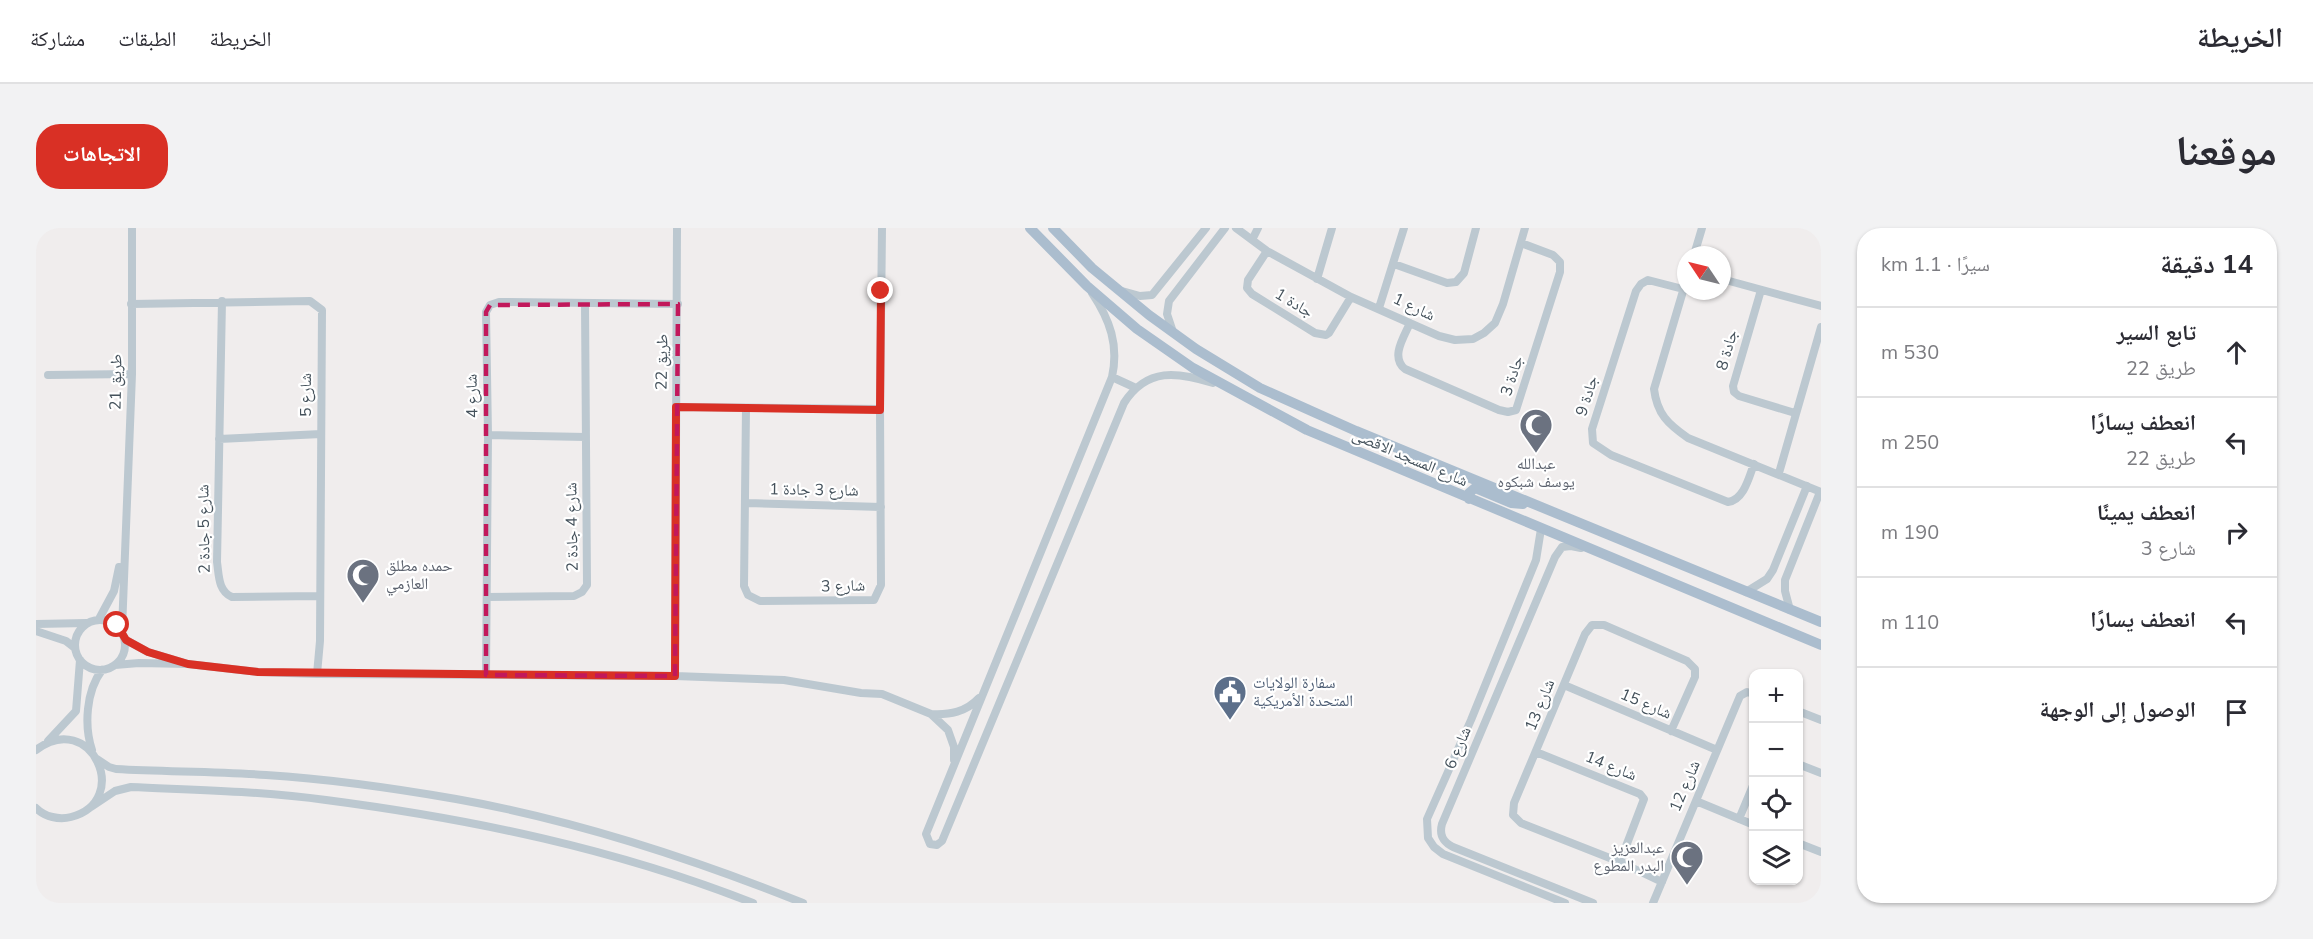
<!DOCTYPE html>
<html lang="ar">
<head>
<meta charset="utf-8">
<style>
  :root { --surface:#fff; --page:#f2f2f3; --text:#2b2b33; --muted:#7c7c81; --line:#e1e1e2; --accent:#d93025 }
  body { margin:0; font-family:"Nunito Sans","Noto Naskh Arabic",sans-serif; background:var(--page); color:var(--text); direction:rtl }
  .controls { position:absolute; right:18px; bottom:18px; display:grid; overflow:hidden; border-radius:12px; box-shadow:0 2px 4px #0004 }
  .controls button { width:54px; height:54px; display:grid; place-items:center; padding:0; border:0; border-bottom:2px solid var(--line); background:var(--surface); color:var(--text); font:30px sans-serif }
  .compass { position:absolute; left:1641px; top:18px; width:54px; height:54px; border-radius:50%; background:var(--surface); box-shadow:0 2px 4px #0004; rotate:305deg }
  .stop { position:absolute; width:18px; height:18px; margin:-14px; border:4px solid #d93025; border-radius:50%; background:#fff }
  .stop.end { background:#d93025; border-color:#fff; box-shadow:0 2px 6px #0008 }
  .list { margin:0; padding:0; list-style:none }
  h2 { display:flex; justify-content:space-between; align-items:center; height:78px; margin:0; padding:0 24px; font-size:26px }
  h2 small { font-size:20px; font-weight:400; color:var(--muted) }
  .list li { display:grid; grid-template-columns:39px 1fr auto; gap:18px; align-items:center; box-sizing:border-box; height:90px; padding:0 24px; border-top:2px solid var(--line) }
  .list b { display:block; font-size:22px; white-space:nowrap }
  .list p { margin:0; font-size:20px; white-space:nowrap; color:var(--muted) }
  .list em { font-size:20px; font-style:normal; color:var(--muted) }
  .icon { flex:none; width:33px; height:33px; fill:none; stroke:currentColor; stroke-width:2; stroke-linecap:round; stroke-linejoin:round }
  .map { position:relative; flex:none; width:1785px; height:675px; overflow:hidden; direction:ltr; border-radius:24px }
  header { display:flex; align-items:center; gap:36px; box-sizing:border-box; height:84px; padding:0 30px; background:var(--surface); border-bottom:2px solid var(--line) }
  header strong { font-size:28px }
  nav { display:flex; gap:33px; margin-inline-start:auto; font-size:21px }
  .intro { display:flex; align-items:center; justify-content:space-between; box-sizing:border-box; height:144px; padding:0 36px }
  h1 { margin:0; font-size:42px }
  .button { padding:15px 27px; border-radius:24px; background:var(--accent); color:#fff; font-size:21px; font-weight:700 }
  main { display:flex; gap:36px; padding:0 36px }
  aside { flex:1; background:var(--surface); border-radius:24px; box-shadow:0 2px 4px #0004 }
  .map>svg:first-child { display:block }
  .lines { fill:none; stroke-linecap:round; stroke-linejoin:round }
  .minor { stroke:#bcc8d0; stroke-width:8 }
  .major { stroke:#abbdce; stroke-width:10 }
  .route { stroke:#d93025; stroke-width:8 }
  .marked { fill:none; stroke:#c2185b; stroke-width:4.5; stroke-dasharray:12 8; stroke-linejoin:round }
  .labels { text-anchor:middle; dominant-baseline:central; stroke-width:4.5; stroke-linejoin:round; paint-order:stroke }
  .street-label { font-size:16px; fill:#44515b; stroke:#fff }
  .worship-label { font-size:16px; fill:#5b616d; stroke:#fff }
  .service-label { font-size:16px; fill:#4e5e75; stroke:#fff; text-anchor:start }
</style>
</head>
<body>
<header>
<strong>الخريطة</strong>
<nav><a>الخريطة</a><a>الطبقات</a><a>مشاركة</a></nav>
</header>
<div class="intro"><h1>موقعنا</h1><a class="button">الاتجاهات</a></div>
<main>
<aside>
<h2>14 دقيقة<small>سيرًا · 1.1 km</small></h2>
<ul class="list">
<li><svg class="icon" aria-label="ahead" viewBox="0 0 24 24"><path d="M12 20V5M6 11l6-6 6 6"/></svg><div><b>تابع السير</b><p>طريق 22</p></div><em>530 m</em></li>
<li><svg class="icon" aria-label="left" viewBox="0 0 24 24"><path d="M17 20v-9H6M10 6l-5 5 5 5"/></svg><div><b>انعطف يسارًا</b><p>طريق 22</p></div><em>250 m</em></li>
<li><svg class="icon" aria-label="right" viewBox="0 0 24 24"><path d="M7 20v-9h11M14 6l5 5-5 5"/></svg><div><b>انعطف يمينًا</b><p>شارع 3</p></div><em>190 m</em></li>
<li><svg class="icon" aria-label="left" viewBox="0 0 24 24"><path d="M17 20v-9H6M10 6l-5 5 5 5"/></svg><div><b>انعطف يسارًا</b></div><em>110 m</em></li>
<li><svg class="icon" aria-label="arrive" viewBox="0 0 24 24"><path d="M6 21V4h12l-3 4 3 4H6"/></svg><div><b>الوصول إلى الوجهة</b></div></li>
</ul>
</aside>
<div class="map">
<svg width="1785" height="675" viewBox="0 0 1785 675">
  <rect width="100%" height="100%" fill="#f0eded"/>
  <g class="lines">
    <!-- minor -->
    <path class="minor" d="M1200 0 1231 23 1315 69 1403 108 1419 112 1437 111 1448 105 1459 95 1467 76 1489 0
      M1216 12 1222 0
      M1231 23 1212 52 1211 60 1216 66 1279 105 1290 107 1293 105 1315 69
      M1658 27 1666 0
      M1358 36 1411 55 1420 54 1428 45 1440 0
      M1281 51 1296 0
      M1686 51 1785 78
      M1650 53 1618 161C1621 186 1632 196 1652 210L1785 264
      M1647 61 1612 52 1605 56 1600 63 1556 201 1557 215 1575 227 1692 274C1708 272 1713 249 1718 236
      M1725 62 1697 158 1698 164 1703 168 1759 185
      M1086 63 1104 68 1116 67 1170 0
      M1056 65C1074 92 1083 117 1076 149L890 606 894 616 901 617 906 613 1088 175C1111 139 1142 144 1177 155
      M186 73 181 334C183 347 182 363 196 369L283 368
      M95 76 274 73 286 82 284 413 281 446
      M1343 80 1368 0
      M1374 95C1368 109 1354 129 1369 141L1463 182 1472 184 1480 182 1524 44V34L1517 27 1485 15
      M1137 104 1131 86 1133 73 1189 0
      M12 147 96 146
      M1076 149 1100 160
      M640 179 844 181
      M710 180 708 358 712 367 724 373 838 372 845 357 844 181 846 0
      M452 207 550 209
      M183 211 285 206
      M1743 245 1785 99
      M711 275 845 279
      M1505 301 1500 332 1435 492 1391 591 1392 610 1398 619 1407 626 1529 675
      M1545 320 1535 318 1526 319 1519 329 1406 596C1403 607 1407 614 1417 619L1557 675
      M1710 364 1731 351 1737 342 1771 258
      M451 369 538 368 546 364 551 357 549 76
      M1754 382 1749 363V352L1784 264
      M63 391 78 363 83 339
      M39 417a25 25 0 1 1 50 0a25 25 0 1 1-50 0Z
      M0 396 51 395
      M86 402 96 146V0
      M0 403 30 413 39 420
      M152 436 222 444 281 446 639 448 748 452 825 465 846 466 895 486 912 502 918 519V532
      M79 437 103 435 152 436 112 424 90 412
      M450 447 452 207 450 84 454 77 463 74 642 76
      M639 448 641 0
      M1528 457 1681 522
      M1762 483 1785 492
      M895 486C914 487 930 484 943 470
      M12 513 40 483 44 432
      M0 522C55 480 97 573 35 589 23 592 9 589 0 580
      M56 522C48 498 50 463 66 442
      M1500 524 1604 566 1608 571 1584 634
      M61 531 73 539 80 541C130 544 180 543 230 547 293 551 357 560 420 571 539 592 655 630 767 675
      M1762 536 1785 545
      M1660 573 1718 597
      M55 579 79 563 95 559C160 562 226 563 290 572 436 591 580 621 717 675
      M1703 591 1718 555
      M1762 615 1785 624
      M1626 654 1584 634 1485 595 1477 587 1478 575 1549 406 1556 397H1568L1651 433 1659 441V449L1635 503
      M1617 675 1704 468 1711 464 1718 466"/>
    <!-- major -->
    <path class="major" d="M994 0 1051 58 1101 101 1157 140 1271 202 1785 417
      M1017 0 1056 40 1113 87 1160 121 1224 160 1320 203 1785 394
      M1433 271V265L1439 260 1475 275 1487 276"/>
  </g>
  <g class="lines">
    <!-- route -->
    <path class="route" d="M81 397 90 412 112 424 152 436 222 444 639 448 640 179 844 182 845 63"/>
  </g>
  <!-- marked area -->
  <path class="marked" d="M642 76 639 448 450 447V84L454 77Z"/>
  <!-- icons -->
  <defs>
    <g id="mosque-pin" transform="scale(1.725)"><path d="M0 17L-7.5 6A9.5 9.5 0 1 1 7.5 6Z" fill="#6b7280" stroke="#fff"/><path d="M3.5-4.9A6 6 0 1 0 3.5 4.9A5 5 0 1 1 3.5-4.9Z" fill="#fff"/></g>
    <g id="civic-pin" transform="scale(1.725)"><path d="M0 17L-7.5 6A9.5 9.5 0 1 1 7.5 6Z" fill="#5c6f8a" stroke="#fff"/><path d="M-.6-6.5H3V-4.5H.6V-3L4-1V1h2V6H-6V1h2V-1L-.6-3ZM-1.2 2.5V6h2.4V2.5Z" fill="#fff"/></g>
  </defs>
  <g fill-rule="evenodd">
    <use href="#mosque-pin" x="1500" y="197"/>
    <use href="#mosque-pin" x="327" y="347"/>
    <use href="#civic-pin" x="1194" y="464"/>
    <use href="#mosque-pin" x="1651" y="629"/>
  </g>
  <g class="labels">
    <!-- street labels -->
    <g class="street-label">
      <text transform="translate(1258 75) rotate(31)">جادة 1</text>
      <text transform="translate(1378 79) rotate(25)">شارع 1</text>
      <text transform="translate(1691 122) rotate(-74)">جادة 8</text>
      <text transform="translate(626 134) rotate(-89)">طريق 22</text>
      <text transform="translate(1476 148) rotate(-72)">جادة 3</text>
      <text transform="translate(80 154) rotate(-89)">طريق 21</text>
      <text transform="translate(270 167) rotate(-90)">شارع 5</text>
      <text transform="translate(436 168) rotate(-91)">شارع 4</text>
      <text transform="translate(1551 168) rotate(-73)">جادة 9</text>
      <text transform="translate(1374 230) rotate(23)">شارع المسجد الاقصى</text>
      <text transform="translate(778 262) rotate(1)">شارع 3 جادة 1</text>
      <text transform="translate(536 299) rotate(-91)">شارع 4 جادة 2</text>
      <text transform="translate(168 301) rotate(-91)">شارع 5 جادة 2</text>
      <text transform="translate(807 358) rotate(-1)">شارع 3</text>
      <text transform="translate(1610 476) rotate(23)">شارع 15</text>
      <text transform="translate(1504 477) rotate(-68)">شارع 13</text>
      <text transform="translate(1422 520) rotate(-67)">شارع 6</text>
      <text transform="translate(1575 538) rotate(22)">شارع 14</text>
      <text transform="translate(1649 558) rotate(-67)">شارع 12</text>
    </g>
    <!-- worship labels -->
    <g class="worship-label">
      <text x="1500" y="236">عبدالله<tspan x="1500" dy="18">يوسف شبكوه</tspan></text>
      <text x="350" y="338" text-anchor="start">حمده مطلق<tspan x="350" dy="18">العازمي</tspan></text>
      <text x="1628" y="620" text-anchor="end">عبدالعزيز<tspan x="1628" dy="18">البدر المطوع</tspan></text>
    </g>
    <!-- service labels -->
    <g class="service-label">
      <text x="1217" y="455">سفارة الولايات<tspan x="1217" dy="18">المتحدة الأمريكية</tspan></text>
    </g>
  </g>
</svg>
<div class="controls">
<button>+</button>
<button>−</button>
<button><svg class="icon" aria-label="locate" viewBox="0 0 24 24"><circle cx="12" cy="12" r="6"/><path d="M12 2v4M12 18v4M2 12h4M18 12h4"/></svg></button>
<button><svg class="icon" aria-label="layers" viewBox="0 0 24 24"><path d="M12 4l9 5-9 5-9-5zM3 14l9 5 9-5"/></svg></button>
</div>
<svg class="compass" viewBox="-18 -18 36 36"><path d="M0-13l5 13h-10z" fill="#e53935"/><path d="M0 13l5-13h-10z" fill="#7c7c81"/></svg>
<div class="stop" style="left:81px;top:397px"></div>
<div class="stop end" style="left:845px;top:63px"></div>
</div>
</main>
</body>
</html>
